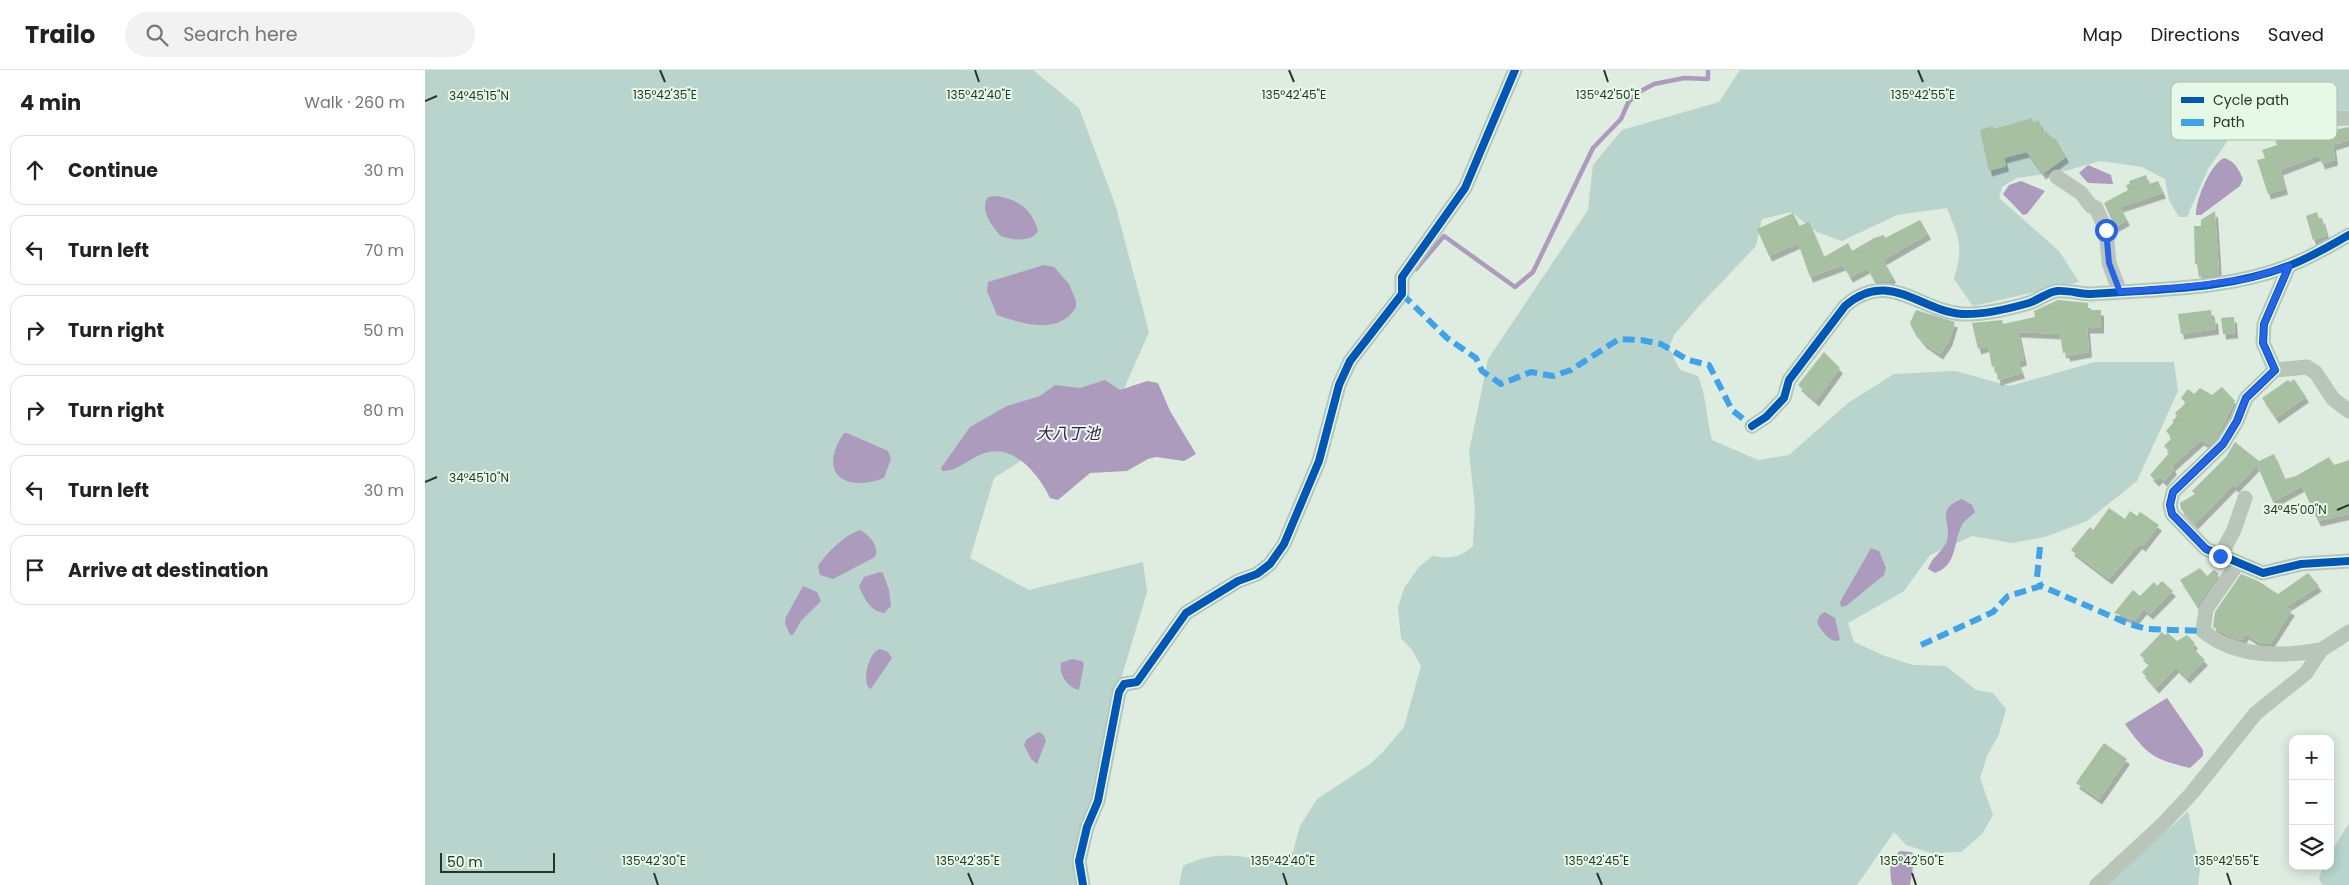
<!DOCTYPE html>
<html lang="en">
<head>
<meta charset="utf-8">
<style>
  :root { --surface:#fff; --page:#f2f2f2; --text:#222; --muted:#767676; --line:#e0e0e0 }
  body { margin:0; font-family:Poppins,"Noto Sans JP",sans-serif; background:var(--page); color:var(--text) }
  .controls { position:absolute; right:15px; bottom:15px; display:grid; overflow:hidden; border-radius:10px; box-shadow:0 2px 12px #0003 }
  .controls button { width:45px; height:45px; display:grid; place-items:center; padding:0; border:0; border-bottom:1px solid var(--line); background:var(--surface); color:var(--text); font:25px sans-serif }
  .scale { position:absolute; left:15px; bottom:12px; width:115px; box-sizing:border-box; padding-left:5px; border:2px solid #293627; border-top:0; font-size:14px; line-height:18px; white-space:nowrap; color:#293627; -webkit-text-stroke:4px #e6f9e7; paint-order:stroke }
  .stop { position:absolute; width:15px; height:15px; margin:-11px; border:4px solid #2563eb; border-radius:50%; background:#fff }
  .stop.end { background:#2563eb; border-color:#fff; box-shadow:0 1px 5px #0008 }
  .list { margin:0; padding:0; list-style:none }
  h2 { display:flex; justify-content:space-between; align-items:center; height:65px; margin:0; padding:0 20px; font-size:21px }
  h2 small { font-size:16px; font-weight:400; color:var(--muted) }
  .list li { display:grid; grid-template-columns:32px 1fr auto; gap:15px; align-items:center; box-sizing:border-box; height:70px; margin:0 10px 10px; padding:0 10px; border:1px solid var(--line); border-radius:15px }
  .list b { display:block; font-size:19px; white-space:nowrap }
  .list em { font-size:16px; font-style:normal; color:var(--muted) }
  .icon { flex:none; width:28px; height:28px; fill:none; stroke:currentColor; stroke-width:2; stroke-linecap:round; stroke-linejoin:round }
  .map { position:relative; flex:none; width:1924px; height:815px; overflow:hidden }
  header { display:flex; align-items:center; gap:30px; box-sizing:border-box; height:70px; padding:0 25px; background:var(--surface); border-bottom:1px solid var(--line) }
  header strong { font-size:24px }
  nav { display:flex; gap:28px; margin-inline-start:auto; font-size:18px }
  .search { width:350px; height:45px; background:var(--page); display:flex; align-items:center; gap:12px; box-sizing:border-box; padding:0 18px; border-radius:28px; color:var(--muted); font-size:19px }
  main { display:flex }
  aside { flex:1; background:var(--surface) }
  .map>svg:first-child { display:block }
  .green { fill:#b8d4cc }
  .water { fill:#ad9bbe }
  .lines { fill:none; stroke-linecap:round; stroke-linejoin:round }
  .stream { stroke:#ad9bbe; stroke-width:4.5 }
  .building { fill:#a6c0a1; filter:url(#shadow) }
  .minor { stroke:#b8c5b8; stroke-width:15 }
  .quiet { stroke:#3ea3eb; stroke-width:6; stroke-dasharray:12 6; stroke-linecap:butt }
  .cycleway-casing { stroke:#e6f9e7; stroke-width:11 }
  .cycleway { stroke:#0057b8; stroke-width:8 }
  .route { stroke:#2563eb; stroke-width:6 }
  .ticks { fill:none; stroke:#293627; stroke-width:2 }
  .labels { text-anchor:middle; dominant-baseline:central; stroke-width:4; stroke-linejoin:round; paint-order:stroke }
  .water-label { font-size:16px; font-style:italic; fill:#3f1b58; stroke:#e6f9e7 }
  .key { fill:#e6f9e7; stroke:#adbead; stroke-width:1 }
  .key-label { font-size:14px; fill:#293627 }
  .ticks-label { font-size:12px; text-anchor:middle; fill:#293627; stroke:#e6f9e7; stroke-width:4; stroke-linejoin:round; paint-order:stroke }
</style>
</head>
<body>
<header>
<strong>Trailo</strong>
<div class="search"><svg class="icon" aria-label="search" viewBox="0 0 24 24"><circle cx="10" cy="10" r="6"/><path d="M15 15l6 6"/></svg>Search here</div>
<nav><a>Map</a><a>Directions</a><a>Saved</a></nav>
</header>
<main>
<aside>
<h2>4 min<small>Walk · 260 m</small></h2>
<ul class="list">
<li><svg class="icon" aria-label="ahead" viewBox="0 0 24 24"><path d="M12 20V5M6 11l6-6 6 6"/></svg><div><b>Continue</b></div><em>30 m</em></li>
<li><svg class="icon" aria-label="left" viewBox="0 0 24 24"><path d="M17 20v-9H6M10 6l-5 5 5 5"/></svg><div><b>Turn left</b></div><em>70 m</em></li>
<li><svg class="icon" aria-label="right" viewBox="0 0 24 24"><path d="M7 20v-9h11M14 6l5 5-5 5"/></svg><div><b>Turn right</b></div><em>50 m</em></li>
<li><svg class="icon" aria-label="right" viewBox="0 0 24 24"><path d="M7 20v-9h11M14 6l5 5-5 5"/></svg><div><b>Turn right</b></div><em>80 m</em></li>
<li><svg class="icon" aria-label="left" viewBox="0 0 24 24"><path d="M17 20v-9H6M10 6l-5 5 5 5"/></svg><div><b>Turn left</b></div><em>30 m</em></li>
<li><svg class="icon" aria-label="arrive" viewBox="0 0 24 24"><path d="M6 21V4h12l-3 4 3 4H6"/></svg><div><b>Arrive at destination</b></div></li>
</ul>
</aside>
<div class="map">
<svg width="1924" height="815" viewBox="0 0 1924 815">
  <defs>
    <filter id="shadow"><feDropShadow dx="3" dy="5.5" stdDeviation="0" flood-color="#0004"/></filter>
  </defs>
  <rect width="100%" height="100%" fill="#dfece0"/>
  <!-- green -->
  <path class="green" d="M0 0H608L654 38 690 134 724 262 695 328 569 408 545 488 604 520 718 492 722 522 696 609 654 815H0Z
    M1315 0H1924V40L1846 47 1813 56 1783 99 1762 147H1754L1744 130 1740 109 1717 97 1675 91 1636 102 1591 108 1577 117 1574 128 1634 181 1654 212 1548 236 1529 209C1539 176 1534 168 1522 138L1472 145 1417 171 1392 162 1366 142 1337 149 1331 176 1273 237 1249 265 1244 278 1255 300 1273 306C1282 327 1281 349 1287 370L1333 390 1364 385 1423 333 1469 304 1530 301 1585 316 1670 292H1749L1753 321 1712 411 1662 451 1620 467 1587 473 1547 466 1505 485 1479 521 1423 553 1429 572 1460 586 1488 595 1521 596 1551 620 1568 623 1581 639 1574 664 1562 686 1555 708 1568 745 1557 764 1536 782 1506 783 1481 775 1469 762 1432 815H754L758 796C791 780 815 785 849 793L868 782 875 756 892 729 945 694 958 682 979 657 996 596 987 580 976 568 973 538 979 518 994 497 1007 486C1024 489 1035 488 1048 476L1050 437 1044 382 1063 289 1163 140 1168 95 1197 60 1294 32Z
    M1763 741 1775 800 1773 815H1681C1707 789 1737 767 1763 741Z
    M1924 753V815H1897L1894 809 1898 796H1905V784Z"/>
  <!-- water -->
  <path class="water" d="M1799 88C1810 91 1814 100 1818 109L1815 116 1776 145H1771C1770 131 1786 93 1799 88Z
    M1663 95 1686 105 1688 114 1663 113 1654 103Z
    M1596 111 1620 121 1602 144 1598 145 1578 124 1584 115Z
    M570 126C593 129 607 139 613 161 606 173 588 170 576 166 567 157 554 139 563 127Z
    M619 195 629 197 644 214 651 231V237C634 266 598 254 572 245L562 221 563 212Z
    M680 310 695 320 722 311 733 313 745 341 771 384 759 391 731 387 723 389 702 401 665 403 633 430 625 428C613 403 586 370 555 385 543 390 530 402 517 401L516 398 545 357 582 336 615 326 630 315 655 318Z
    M419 363H422L463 381 466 389 459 408C419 423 392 403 419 363Z
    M1537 429 1547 435 1550 442C1546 446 1538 451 1536 457 1528 475 1532 495 1510 503L1503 499C1506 488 1516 483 1521 473 1529 454 1508 440 1537 429Z
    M435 460C444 465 455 476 450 487L408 509 395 505 393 496C402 482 420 465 435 460Z
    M1446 478 1454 481 1461 498 1459 505 1421 536 1416 537 1415 532Z
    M455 502 458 503 464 520 466 536 459 543C445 541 439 528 434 516L439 507Z
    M378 516 392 522 396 531 376 551 368 565H365L360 553 361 547Z
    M1400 542 1410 548 1415 570 1410 571C1401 568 1396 560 1392 552L1395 545Z
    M455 579 463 582 467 588 446 619 443 617C438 607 444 582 455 579Z
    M647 589 657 591 659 594 654 620C642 617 634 605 636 593Z
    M1742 628 1778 680V686L1765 698C1728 689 1722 685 1700 654Z
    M613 662 618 664 621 671 612 694 606 689 599 675 601 670Z
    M1475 781 1486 782 1490 785 1485 815H1467C1464 801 1464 790 1475 781Z"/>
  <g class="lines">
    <!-- stream -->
    <path class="stream" d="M991 199 1019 166 1090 217 1108 202 1168 78 1196 49 1203 33 1212 23 1229 14 1259 8 1283 9V0"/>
  </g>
  <!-- building -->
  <path class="building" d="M1607 48 1608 52 1614 51 1618 63 1621 61 1628 69 1630 68 1641 87 1618 104 1602 82 1579 88 1581 96 1564 101 1555 60 1568 56 1569 59Z
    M1924 57V70L1908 75 1910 90 1897 94 1894 85 1855 100 1860 119 1843 124 1832 90 1840 88 1837 80 1852 75 1850 71 1886 60 1888 64Z
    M1721 105 1724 114 1733 111 1738 123 1695 137 1702 150 1690 157 1679 133 1703 120 1701 115 1705 114 1704 111Z
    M1790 141 1794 204 1774 207 1772 194H1770L1769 156H1776V150Z
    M1892 142 1894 149 1897 148 1902 166 1888 170 1881 146Z
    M1368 143 1374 156 1384 152 1399 187 1423 173 1427 181 1449 168 1459 165 1460 168 1495 150 1503 164 1458 190 1468 207 1463 212H1450L1442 198 1425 207 1418 195 1385 207 1373 173 1344 186 1332 159Z
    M1633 230 1663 233V240H1676V258H1662L1664 282 1642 286 1641 282 1638 283 1635 264 1593 262 1599 290 1593 292 1597 303 1573 310 1570 296 1567 297 1563 276 1553 279 1547 253 1577 250 1578 254 1610 247 1609 241Z
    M1491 240 1530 252 1524 271 1515 284 1499 273 1488 260 1485 253Z
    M1786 240 1787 248H1790L1791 259 1756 264 1753 244Z
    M1809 247 1810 263 1798 264 1796 248Z
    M1399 282 1415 298 1391 331 1373 315Z
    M1869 309 1881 327 1851 348 1837 328 1863 310 1865 312Z
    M1797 317 1810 331 1791 368 1784 375 1776 370 1747 396 1749 399 1739 411 1735 407 1731 411 1725 405 1745 382 1739 376 1747 368 1741 361 1749 352 1747 351 1752 346 1750 343 1761 333 1756 328 1763 319 1769 324 1775 318 1787 325Z
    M1810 372 1834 391 1849 384 1860 409 1871 406 1904 387 1909 395 1924 390V444L1893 451 1877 416 1848 432 1832 395 1811 417 1808 415 1770 454 1756 439 1755 433 1770 424 1767 421 1801 387Z
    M1684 438 1700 449 1705 441 1712 446 1715 442 1734 455 1718 476 1714 474 1684 509 1646 480 1665 457 1668 460Z
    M1775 498 1782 506 1789 500 1794 504 1772 536 1755 510Z
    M1883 503 1894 516 1861 537 1867 540 1845 574H1836L1821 564 1817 570 1808 568 1788 557 1790 542 1816 504 1833 511 1853 524Z
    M1737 511 1748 521 1725 544 1719 539 1710 550 1689 543 1708 520 1715 526 1729 512 1732 516Z
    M1737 562 1740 565 1743 563 1752 571 1762 565 1770 573 1767 577 1780 590 1762 608 1751 597 1731 618 1717 602 1725 594 1715 585Z
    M1679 673 1702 689 1674 729 1651 713Z"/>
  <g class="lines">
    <!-- minor -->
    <path class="minor" d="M1816 60 1875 50 1924 48
      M1632 107 1656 123 1666 136 1671 138 1681 160 1684 193 1695 222
      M1864 196 1839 254 1838 273 1850 300 1821 328 1812 351 1798 374 1748 422 1745 435 1747 444 1781 479 1838 503 1876 494 1924 491
      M1850 300 1882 297 1891 303 1908 329 1924 341
      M1327 356 1341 347 1359 328 1364 310 1420 236C1463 198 1495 241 1537 244 1559 245 1583 239 1604 233 1613 230 1623 222 1632 221 1643 220 1655 224 1666 224 1731 219 1802 220 1863 196 1885 188 1904 176 1924 165
      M1795 486 1809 460 1820 428
      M1813 493 1781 539 1778 561C1811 588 1856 587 1896 580
      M658 815 654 791 662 757 673 731 694 622 699 614 712 612 761 543 813 511 832 504 845 494 859 474 894 391 914 315 925 291 977 224V207L1040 118 1090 0
      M1672 815 1737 755 1766 724 1831 643 1881 603 1896 580 1924 562"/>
    <!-- quiet -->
    <path class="quiet" d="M977 224 1022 268 1051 288 1057 301 1076 314 1106 302 1128 306 1146 300 1194 269 1216 270 1236 274 1263 290 1284 295 1307 340 1327 356
      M1615 477 1612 507 1616 516
      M1496 575 1568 542 1583 526 1616 516 1704 554 1722 559 1778 561"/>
    <!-- cycleway casing -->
    <g class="cycleway-casing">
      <path id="cycleway" d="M1864 196 1839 254 1838 273 1850 300 1821 328 1812 351 1798 374 1748 422 1745 435 1747 444 1781 479 1838 503 1876 494 1924 491
        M1327 356 1341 347 1359 328 1364 310 1420 236C1463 198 1495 241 1537 244 1559 245 1583 239 1604 233 1613 230 1623 222 1632 221 1643 220 1655 224 1666 224 1731 219 1802 220 1863 196 1885 188 1904 176 1924 165
        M658 815 654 791 662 757 673 731 694 622 699 614 712 612 761 543 813 511 832 504 845 494 859 474 894 391 914 315 925 291 977 224V207L1040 118 1090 0"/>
    </g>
    <!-- cycleway -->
    <use href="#cycleway" class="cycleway"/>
  </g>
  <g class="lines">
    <!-- route -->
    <path class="route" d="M1681 160 1684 193 1695 222 1760 217 1822 209 1864 196 1839 254 1838 273 1850 300 1821 328 1812 351 1798 374 1748 422 1745 436 1747 444 1781 479 1795 486"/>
  </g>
  <!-- ticks -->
  <path class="ticks" d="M235 0 240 12M550 0 554 12M864 0 869 12M1179 0 1183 12M1493 0 1498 12M0 31 12 26M0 412 12 407M1912 440 1924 435M229 803 233 815M543 803 548 815M858 803 862 815M1172 803 1177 815M1487 803 1491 815M1802 803 1806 815"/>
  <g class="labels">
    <!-- water labels -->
    <g class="water-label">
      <text x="643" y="363">大八丁池</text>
    </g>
  </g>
  <!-- legend -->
  <rect x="1746" y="12" width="166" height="58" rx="8" class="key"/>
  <rect x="1756" y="27" width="23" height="6" fill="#0057b8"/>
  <rect x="1756" y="49" width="23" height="7" fill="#3ea3eb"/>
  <g class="key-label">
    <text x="1788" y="35">Cycle path</text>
    <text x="1788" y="57">Path</text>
  </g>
  <g class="ticks-label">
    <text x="240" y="29">135°42'35"E</text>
    <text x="554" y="29">135°42'40"E</text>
    <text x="869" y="29">135°42'45"E</text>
    <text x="1183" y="29">135°42'50"E</text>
    <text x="1498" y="29">135°42'55"E</text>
    <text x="54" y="30">34°45'15"N</text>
    <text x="54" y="412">34°45'10"N</text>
    <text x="1870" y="444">34°45'00"N</text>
    <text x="229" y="795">135°42'30"E</text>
    <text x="543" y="795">135°42'35"E</text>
    <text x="858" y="795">135°42'40"E</text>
    <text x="1172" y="795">135°42'45"E</text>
    <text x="1487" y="795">135°42'50"E</text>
    <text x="1802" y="795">135°42'55"E</text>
  </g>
</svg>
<div class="controls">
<button>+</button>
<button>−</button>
<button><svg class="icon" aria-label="layers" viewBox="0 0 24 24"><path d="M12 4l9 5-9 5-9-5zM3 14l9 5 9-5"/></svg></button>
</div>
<div class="scale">50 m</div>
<div class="stop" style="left:1681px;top:160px"></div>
<div class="stop end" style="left:1795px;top:486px"></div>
</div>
</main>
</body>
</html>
